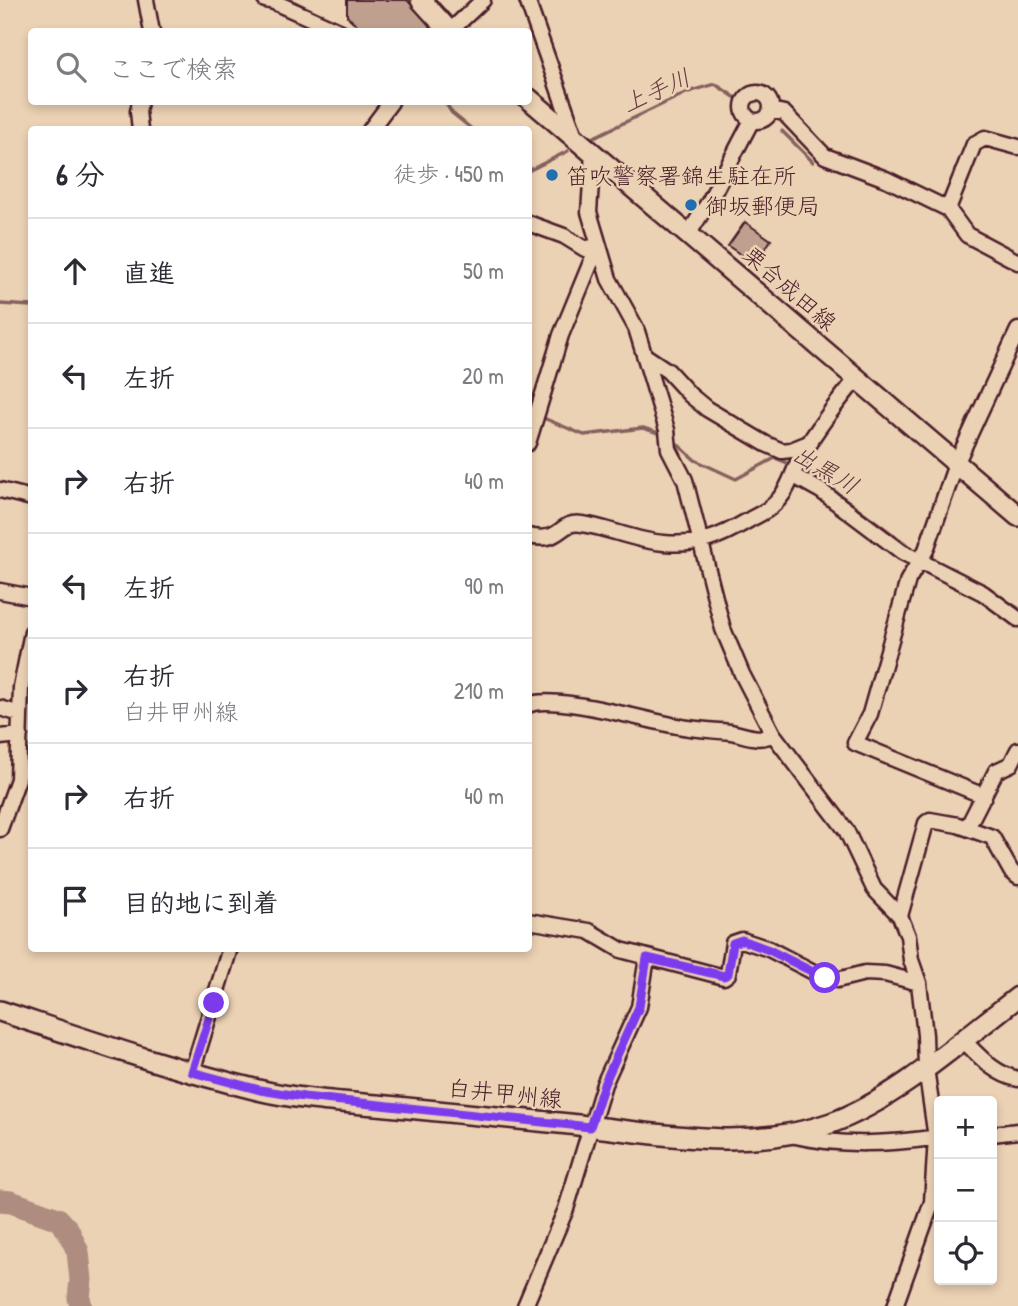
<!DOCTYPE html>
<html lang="ja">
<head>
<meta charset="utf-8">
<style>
  :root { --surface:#fff; --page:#f7f7f7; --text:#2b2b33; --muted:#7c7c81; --line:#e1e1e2 }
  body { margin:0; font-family:"Patrick Hand","Klee One",sans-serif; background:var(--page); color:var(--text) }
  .controls { position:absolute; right:21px; bottom:21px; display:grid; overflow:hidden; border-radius:7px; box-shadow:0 4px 10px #0003 }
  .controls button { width:63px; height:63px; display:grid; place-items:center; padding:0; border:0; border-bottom:2px solid var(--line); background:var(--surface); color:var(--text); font:35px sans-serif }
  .stop { position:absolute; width:21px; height:21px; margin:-16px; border:5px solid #7c3aed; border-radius:50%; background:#fff }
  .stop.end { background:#7c3aed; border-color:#fff; box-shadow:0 2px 7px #0008 }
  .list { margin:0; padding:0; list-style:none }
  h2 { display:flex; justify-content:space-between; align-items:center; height:91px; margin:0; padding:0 28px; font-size:30px }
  h2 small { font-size:23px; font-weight:400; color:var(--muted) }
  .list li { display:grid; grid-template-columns:46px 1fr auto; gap:21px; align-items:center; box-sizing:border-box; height:105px; padding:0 28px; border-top:2px solid var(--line) }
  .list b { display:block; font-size:26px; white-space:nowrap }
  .list p { margin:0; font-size:23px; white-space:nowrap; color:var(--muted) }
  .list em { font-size:23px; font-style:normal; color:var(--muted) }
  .icon { flex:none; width:38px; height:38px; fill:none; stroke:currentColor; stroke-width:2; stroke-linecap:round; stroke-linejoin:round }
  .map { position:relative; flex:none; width:1018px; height:1306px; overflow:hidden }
  .search { position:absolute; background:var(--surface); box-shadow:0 4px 10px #0003; left:28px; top:28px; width:504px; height:77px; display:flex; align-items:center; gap:18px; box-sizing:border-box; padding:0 24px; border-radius:7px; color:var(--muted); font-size:26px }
  .panel { position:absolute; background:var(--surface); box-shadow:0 4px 10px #0003; left:28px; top:126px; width:504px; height:826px; border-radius:7px }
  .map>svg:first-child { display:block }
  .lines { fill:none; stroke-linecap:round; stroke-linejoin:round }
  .stream { stroke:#86615e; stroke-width:3.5 }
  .river { stroke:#ae8d80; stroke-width:23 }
  .building { fill:#bfa08e; stroke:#4a1f2b; stroke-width:2 }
  .minor-casing { stroke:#4a1f2b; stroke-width:19 }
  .major-casing { stroke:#4a1f2b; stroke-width:24 }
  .minor { stroke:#ecd2b4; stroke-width:14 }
  .major { stroke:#ecd2b4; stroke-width:19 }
  .route { stroke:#7c3aed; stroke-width:9 }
  .poi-dot { fill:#1f6fb2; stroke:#ecd2b4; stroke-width:2.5 }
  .labels { text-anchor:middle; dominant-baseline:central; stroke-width:5; stroke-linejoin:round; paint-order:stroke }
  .poi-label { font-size:23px; fill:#4a1f2b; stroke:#ecd2b4; text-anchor:start }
  .street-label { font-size:23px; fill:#4a1f2b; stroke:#ecd2b4 }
  .water-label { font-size:24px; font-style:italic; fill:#633a40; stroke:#ecd2b4 }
</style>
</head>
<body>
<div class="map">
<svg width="1018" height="1306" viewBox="0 0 1018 1306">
  <rect width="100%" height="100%" fill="#ecd2b4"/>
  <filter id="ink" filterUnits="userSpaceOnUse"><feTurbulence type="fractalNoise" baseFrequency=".0143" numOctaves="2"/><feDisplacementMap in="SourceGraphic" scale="14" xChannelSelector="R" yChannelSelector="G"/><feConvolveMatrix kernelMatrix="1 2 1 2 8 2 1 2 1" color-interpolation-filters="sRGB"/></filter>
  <g filter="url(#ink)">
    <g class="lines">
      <!-- stream -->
      <path class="stream" d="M291 0 324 17
        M445 102 452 113 473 130
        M782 131 813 162
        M588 140 688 92 715 84 736 98
        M528 171 568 151
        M0 304 32 306
        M541 417 584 435 643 428 665 435
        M674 441 695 460 736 479 775 458 792 465
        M799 468 810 473 918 553
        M996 595 1018 608"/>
      <!-- river -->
      <path class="river" d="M0 1201 11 1202 58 1219 68 1230 78 1252 81 1280 79 1298 81 1306"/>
    </g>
    <!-- building -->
    <path class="building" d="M347 0H407L437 31 364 32 347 16Z
      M745 222 771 240 755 264 728 246Z"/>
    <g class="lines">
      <!-- minor casing -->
      <g class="minor-casing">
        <path id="minor" d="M146 0 152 32
          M265 0 274 2 341 32
          M527 0 575 136
          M449 32 483 0
          M743 107a14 14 0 1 1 28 0a14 14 0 1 1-28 0Z
          M771 110 784 113 825 156 886 179 948 209 967 235 1018 262
          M140 130 138 111 140 102
          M370 130 391 102
          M593 153 589 212 609 279 636 328 667 430 669 449 685 480 723 629 742 674 773 734 846 830 874 889 900 916 908 936 911 960 919 983 925 1035 926 1068 936 1138 932 1202 895 1306
          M948 209 974 144 985 138 1018 147
          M528 223 564 236 585 249 598 245
          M689 233 710 200 752 120
          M644 355 668 371 690 395 707 409 766 444 782 451 791 450 811 442
          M528 443 561 335 598 245
          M794 476 821 491 902 552 983 593 1018 619
          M0 490 32 498
          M528 536C563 544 558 520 582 524 610 528 635 541 664 543 700 546 720 537 749 520 757 515 766 512 772 506 789 492 792 473 801 456 817 428 837 403 857 378
          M0 591 32 597
          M528 705C551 693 649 721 677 726 695 730 714 730 731 732 746 735 760 742 773 734
          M0 708 20 714
          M0 737 20 735
          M984 796 855 743 870 714 908 580 926 550 956 464 1018 330
          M967 828 996 771 1011 764 1018 750
          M0 829 18 779 21 687 32 632
          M900 916 926 823 930 820 958 825 992 837 1011 871 1018 877
          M528 921 589 931 621 950 724 977 728 974 733 943 742 940 769 949 825 978 837 980 865 973 885 974 919 983
          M962 1039C979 1056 994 1074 1018 1079
          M192 1072 230 948
          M992 1134 1018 1131
          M791 1135C841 1147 890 1144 939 1137
          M525 1306 566 1209 604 1084 639 1007 647 958"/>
      </g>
      <!-- major casing -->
      <g class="major-casing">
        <path id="major" d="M421 0 450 32
          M528 98 1018 516
          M0 1011C85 1039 171 1069 258 1090 300 1100 344 1102 387 1106 447 1112 508 1118 569 1124 656 1133 746 1153 831 1123 894 1101 964 1038 1018 997"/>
      </g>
      <!-- minor -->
      <use href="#minor" class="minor"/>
      <!-- major -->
      <use href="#major" class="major"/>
    </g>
  </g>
  <g class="lines" filter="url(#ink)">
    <!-- route -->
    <path class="route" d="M214 1003 192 1072 260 1090 304 1097 590 1127 604 1084 639 1007 647 958 724 976 728 974 733 943 742 940 769 950 825 978"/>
  </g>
  <!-- markers -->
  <g class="poi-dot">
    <circle cx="552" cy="175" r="7"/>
    <circle cx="691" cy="205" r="7"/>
  </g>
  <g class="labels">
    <!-- poi labels -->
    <g class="poi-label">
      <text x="566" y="175">笛吹警察署錦生駐在所</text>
      <text x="705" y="205">御坂郵便局</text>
    </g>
    <!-- street labels -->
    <g class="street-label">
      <text transform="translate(790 288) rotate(41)">栗合成田線</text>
      <text transform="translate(505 1093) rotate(6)">白井甲州線</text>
    </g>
    <!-- water labels -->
    <g class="water-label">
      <text transform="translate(656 90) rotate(-24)">上手川</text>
      <text transform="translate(826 469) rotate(31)">出黒川</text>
    </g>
  </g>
</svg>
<div class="controls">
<button>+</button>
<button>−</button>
<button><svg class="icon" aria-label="locate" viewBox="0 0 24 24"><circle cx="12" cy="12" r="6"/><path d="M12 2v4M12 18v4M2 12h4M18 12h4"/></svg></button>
</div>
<div class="stop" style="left:825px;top:978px"></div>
<div class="stop end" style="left:214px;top:1003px"></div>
<div class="search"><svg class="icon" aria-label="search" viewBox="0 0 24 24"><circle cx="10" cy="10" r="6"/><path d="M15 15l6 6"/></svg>ここで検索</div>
<section class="panel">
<h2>6 分<small>徒歩 · 450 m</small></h2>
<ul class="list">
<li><svg class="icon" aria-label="ahead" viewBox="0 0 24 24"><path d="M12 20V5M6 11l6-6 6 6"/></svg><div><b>直進</b></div><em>50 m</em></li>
<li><svg class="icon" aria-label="left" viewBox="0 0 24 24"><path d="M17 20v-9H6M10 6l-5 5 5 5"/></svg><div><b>左折</b></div><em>20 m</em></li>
<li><svg class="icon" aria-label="right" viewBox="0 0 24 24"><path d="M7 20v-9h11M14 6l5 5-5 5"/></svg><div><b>右折</b></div><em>40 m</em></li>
<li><svg class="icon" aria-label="left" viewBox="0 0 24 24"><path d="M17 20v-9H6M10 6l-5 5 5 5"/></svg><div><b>左折</b></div><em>90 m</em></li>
<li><svg class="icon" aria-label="right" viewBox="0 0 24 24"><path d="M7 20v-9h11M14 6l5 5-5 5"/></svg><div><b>右折</b><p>白井甲州線</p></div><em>210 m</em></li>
<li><svg class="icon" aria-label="right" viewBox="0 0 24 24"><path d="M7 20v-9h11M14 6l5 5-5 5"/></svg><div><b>右折</b></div><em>40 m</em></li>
<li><svg class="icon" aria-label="arrive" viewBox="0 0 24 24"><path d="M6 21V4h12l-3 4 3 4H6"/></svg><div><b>目的地に到着</b></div></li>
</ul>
</section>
</div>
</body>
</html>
